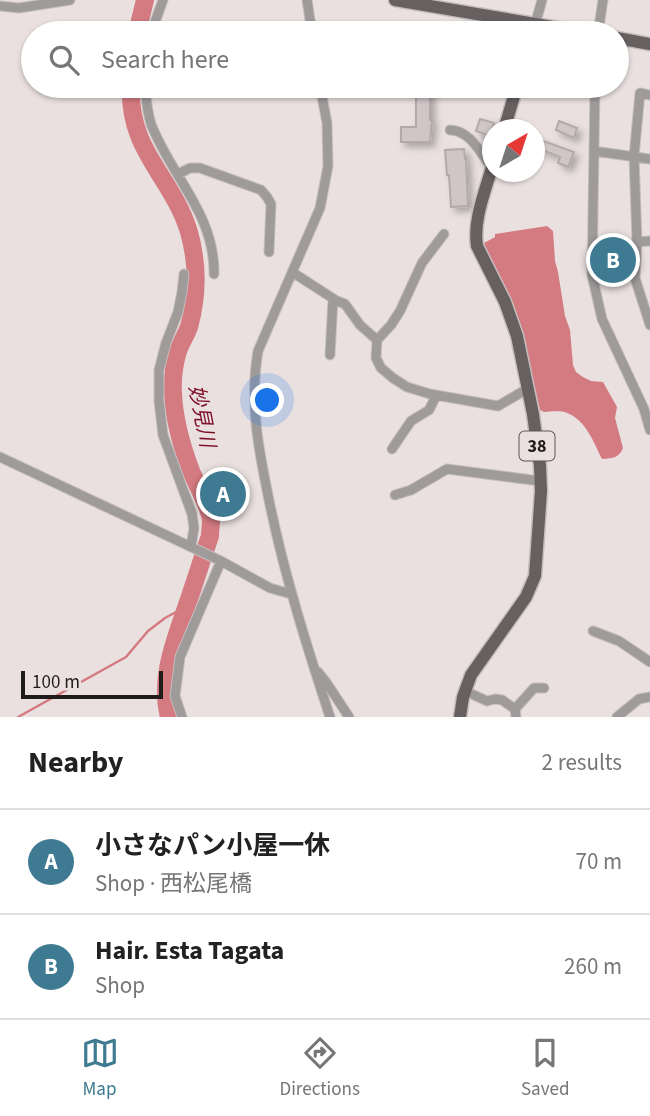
<!DOCTYPE html>
<html lang="en">
<head>
<meta charset="utf-8">
<style>
  :root { --surface:#fff; --page:#f6f6f6; --text:#222; --muted:#767676; --line:#e0e0e0; --accent:#3e7a91 }
  body { margin:0; font-family:"Source Sans 3","Noto Sans JP",sans-serif; background:var(--page); color:var(--text) }
  .compass { position:absolute; left:482px; top:119px; width:63px; height:63px; border-radius:50%; background:var(--surface); box-shadow:0 2px 5px #0004; rotate:39deg }
  .scale { position:absolute; left:21px; bottom:18px; width:142px; box-sizing:border-box; padding-left:7px; border:4px solid #201c1c; border-top:0; font-size:19px; line-height:24px; white-space:nowrap; color:#201c1c; -webkit-text-stroke:5px #eae0e0; paint-order:stroke }
  .you { position:absolute; left:268px; top:401px; width:24px; height:24px; margin:-18px; border:5px solid #fff; border-radius:50%; background:#1a73e8; box-shadow:0 0 0 10px #1a73e833 }
  .badge { display:grid; place-items:center; width:46px; height:46px; border-radius:50%; background:var(--accent); color:#fff; font-size:23px; font-weight:700 }
  .pin { position:absolute; translate:-50% -50%; border:4px solid #fff; box-shadow:0 2px 7px #0006 }
  .list { margin:0; padding:0; list-style:none }
  h2 { display:flex; justify-content:space-between; align-items:center; height:91px; margin:0; padding:0 28px; font-size:30px }
  h2 small { font-size:23px; font-weight:400; color:var(--muted) }
  .list li { display:grid; grid-template-columns:46px 1fr auto; gap:21px; align-items:center; box-sizing:border-box; height:105px; padding:0 28px; border-top:2px solid var(--line) }
  .list b { display:block; font-size:26px; white-space:nowrap }
  .list p { margin:0; font-size:23px; white-space:nowrap; color:var(--muted) }
  .list em { font-size:23px; font-style:normal; color:var(--muted) }
  .icon { flex:none; width:38px; height:38px; fill:none; stroke:currentColor; stroke-width:2; stroke-linecap:round; stroke-linejoin:round }
  .map { position:relative; flex:none; width:650px; height:717px; overflow:hidden }
  .search { position:absolute; background:var(--surface); box-shadow:0 2px 5px #0004; left:21px; right:21px; top:21px; height:77px; display:flex; align-items:center; gap:18px; box-sizing:border-box; padding:0 24px; border-radius:38px; color:var(--muted); font-size:26px }
  .sheet { height:301px; background:var(--surface) }
  nav { display:flex; justify-content:space-around; align-items:center; box-sizing:border-box; height:98px; border-top:2px solid var(--line); background:var(--surface); font-size:19px; color:var(--muted) }
  nav a { display:grid; justify-items:center; gap:4px }
  nav .on { color:var(--accent) }
  .map>svg:first-child { display:block }
  .water { fill:#d37b81 }
  .lines { fill:none; stroke-linecap:round; stroke-linejoin:round }
  .stream { stroke:#d37b81; stroke-width:2.5 }
  .river { stroke:#d37b81; stroke-width:18 }
  .building { fill:#d0c6c7; stroke:#b2a9a9; stroke-width:2; filter:url(#shadow) }
  .minor-casing { stroke:#c6bdbd; stroke-width:11 }
  .major-casing { stroke:#c6bdbd; stroke-width:15 }
  .minor { stroke:#9f9b9b; stroke-width:9 }
  .major { stroke:#676060; stroke-width:12 }
  .labels { text-anchor:middle; dominant-baseline:central; stroke-width:5; stroke-linejoin:round; paint-order:stroke }
  .shield { fill:#eae0e0; stroke:#5d5757; stroke-width:2 }
  .shield-label { font-size:18px; font-weight:bold; fill:#201c1c }
  .water-label { font-size:21px; font-style:italic; fill:#7e1129; stroke:#eae0e0 }
</style>
</head>
<body>
<div class="map">
<svg width="650" height="717" viewBox="0 0 650 717">
  <defs>
    <filter id="shadow"><feDropShadow dx="4.5" dy="4.5" stdDeviation="3.5" flood-color="#0004"/></filter>
  </defs>
  <rect width="100%" height="100%" fill="#eae0e0"/>
  <!-- water -->
  <path class="water" d="M547 226 553 231 555 261 558 272 565 316 570 330 573 365 576 372 583 377 591 381 603 382 617 407 615 418 623 448C619 458 613 458 602 459 594 443 586 420 567 413 560 410 551 412 544 412L540 410 522 333 488 255 484 243 495 237V234Z"/>
  <g class="lines">
    <!-- stream -->
    <path class="stream" d="M18 717 126 657 148 631 165 618 187 606"/>
    <!-- river -->
    <path class="river" d="M137 33 145 0
      M131 86C128 151 172 176 189 232 198 264 198 295 189 327 186 335 181 343 178 351 174 365 172 379 173 393 174 419 182 447 191 471 197 485 209 506 211 520 211 525 210 531 210 536 202 559 195 582 187 605 175 641 159 678 169 717"/>
  </g>
  <!-- building -->
  <path class="building" d="M422 24 450 30V33H421Z
    M416 86H430V120H432L430 142H401V127H416Z
    M480 119 494 123 490 136 476 131Z
    M559 121 577 128 574 138 556 130Z
    M535 138 574 152 568 167 558 163 560 157 535 147Z
    M464 149 465 159H466L468 206 451 207 449 175H447L445 150Z
    M224 481 232 487 234 508 224 509 217 501 211 484Z"/>
  <g class="lines">
    <!-- minor casing -->
    <g class="minor-casing">
      <path id="minor" d="M307 0 312 33
        M0 6 19 8 70 0
        M535 25 542 0
        M151 33 163 0
        M598 33 603 0
        M145 86C146 99 147 111 151 124 171 176 215 214 214 274
        M320 86 327 123 328 166 320 208 258 351C249 404 259 452 270 505 285 577 307 647 330 717
        M595 86 592 275 602 319 644 409 650 430
        M650 95 640 93 634 156 637 242 635 278 650 325
        M450 130C470 130 481 154 492 168
        M594 151 650 159
        M178 174 190 168H200L261 190 267 197 271 204 269 252
        M637 242 650 241
        M292 272 337 301 345 304 360 325 377 340 376 358 381 368 393 378 407 387 430 394 498 406 527 389
        M184 274 182 292 178 312 166 343 159 370V401L163 435 192 514 194 528 191 547
        M377 340 391 325 400 311 422 263 444 234
        M330 355 333 299
        M392 449 411 421 429 410 436 396
        M0 457 221 561 270 588 291 594
        M395 495 411 490 447 469 540 481
        M593 631 619 641 650 662
        M318 672 326 682 349 717
        M465 691 487 701 495 699 502 700 515 709
        M182 717 175 696 180 657 221 561
        M516 717 515 709 534 688H544
        M617 717 639 699 650 697"/>
    </g>
    <!-- major casing -->
    <g class="major-casing">
      <path id="major" d="M395 0 588 33
        M617 38 650 44
        M504 130 517 86
        M460 717 463 697 471 675 526 597 535 576 541 491 540 466 533 414 517 336 505 302 477 246C473 220 485 192 492 167"/>
    </g>
    <!-- minor -->
    <use href="#minor" class="minor"/>
    <!-- major -->
    <use href="#major" class="major"/>
  </g>
  <g class="labels">
    <!-- shield labels -->
    <rect class="shield" x="519.5" y="431.5" width="35" height="29" rx="5"/>
    <g class="shield-label">
      <text x="537" y="446">38</text>
    </g>
    <!-- water labels -->
    <g class="water-label">
      <text transform="translate(202 416) rotate(79)">妙見川</text>
    </g>
  </g>
</svg>
<svg class="compass" viewBox="-18 -18 36 36"><path d="M0-13l5 13h-10z" fill="#e53935"/><path d="M0 13l5-13h-10z" fill="#767676"/></svg>
<div class="scale">100 m</div>
<div class="you"></div>
<div class="pin badge" style="left:223px;top:494px">A</div>
<div class="pin badge" style="left:613px;top:260px">B</div>
<div class="search"><svg class="icon" aria-label="search" viewBox="0 0 24 24"><circle cx="10" cy="10" r="6"/><path d="M15 15l6 6"/></svg>Search here</div>
</div>
<section class="sheet">
<h2>Nearby<small>2 results</small></h2>
<ul class="list">
<li><span class="badge">A</span><div><b>小さなパン小屋一休</b><p>Shop · 西松尾橋</p></div><em>70 m</em></li>
<li><span class="badge">B</span><div><b>Hair. Esta Tagata</b><p>Shop</p></div><em>260 m</em></li>
</ul>
</section>
<nav>
<a class="on"><svg class="icon" aria-label="map" viewBox="0 0 24 24"><path d="M3 6l6-2 6 2 6-2v14l-6 2-6-2-6 2zM9 4v14M15 6v14"/></svg>Map</a>
<a><svg class="icon" aria-label="directions" viewBox="0 0 24 24"><path d="M12 3l9 9-9 9-9-9zM9 14v-3h6M13 9l2 2-2 2"/></svg>Directions</a>
<a><svg class="icon" aria-label="saved" viewBox="0 0 24 24"><path d="M7 4h10v16l-5-4-5 4z"/></svg>Saved</a>
</nav>
</body>
</html>
